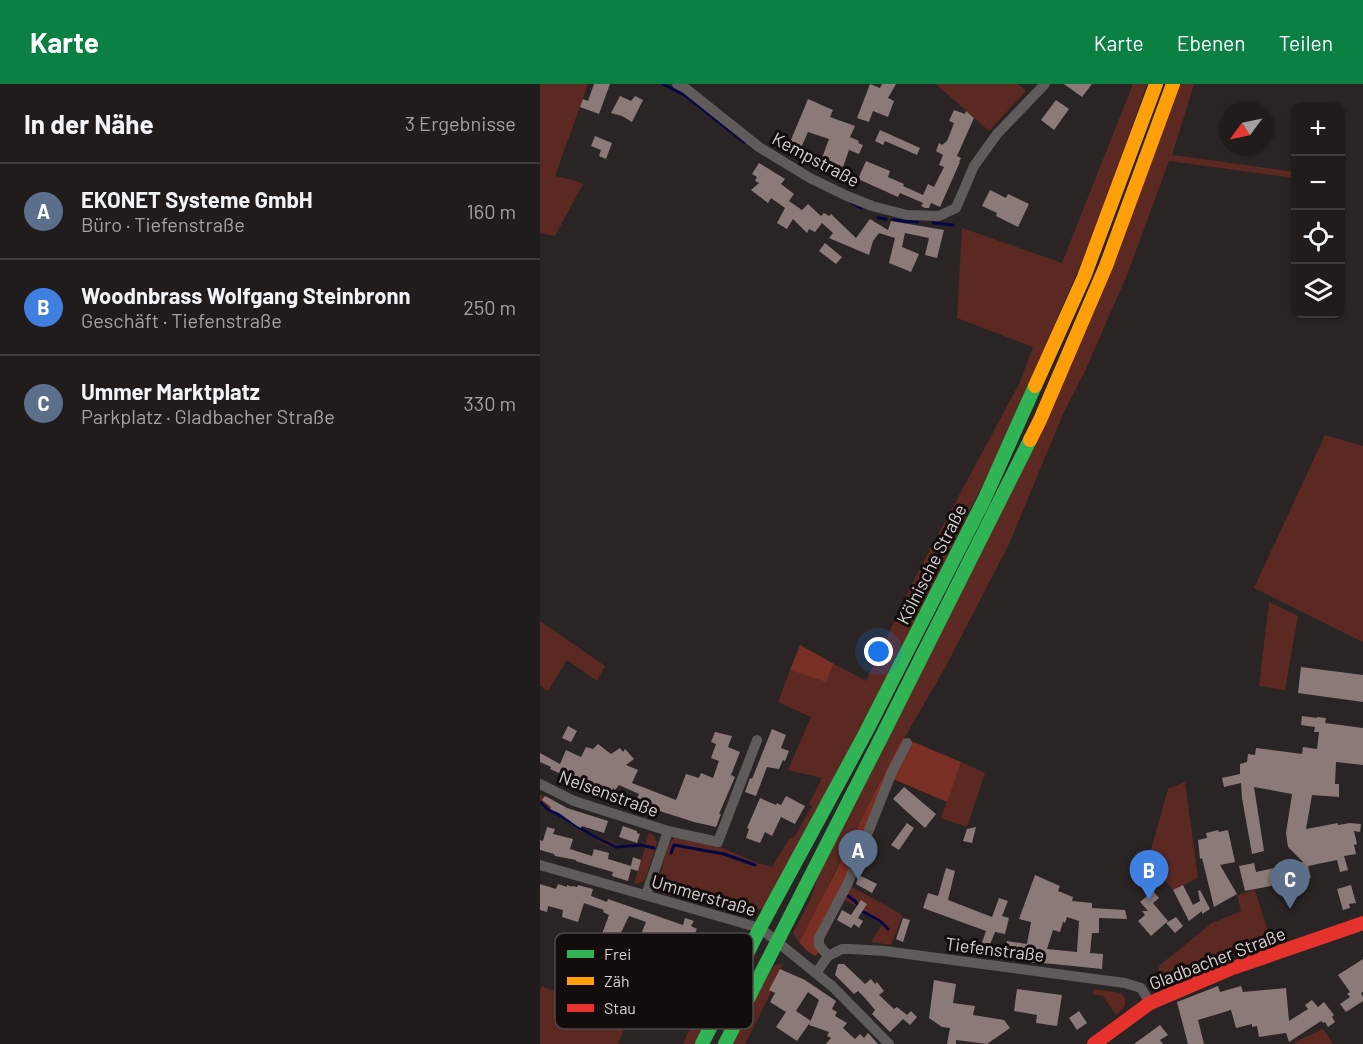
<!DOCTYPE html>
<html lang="de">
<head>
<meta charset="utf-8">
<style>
  :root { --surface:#201c1b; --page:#282524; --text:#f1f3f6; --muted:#a2a1a3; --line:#3d3a3a; --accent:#0b8043 }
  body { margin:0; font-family:Barlow,sans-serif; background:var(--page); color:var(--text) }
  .controls { position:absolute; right:18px; top:18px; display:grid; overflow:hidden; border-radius:12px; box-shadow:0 2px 4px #0004 }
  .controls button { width:54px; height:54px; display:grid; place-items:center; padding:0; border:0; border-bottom:2px solid var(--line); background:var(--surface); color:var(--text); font:30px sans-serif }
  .compass { position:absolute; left:679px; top:18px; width:54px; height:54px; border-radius:50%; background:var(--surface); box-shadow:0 2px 4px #0004; rotate:237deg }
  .you { position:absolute; left:339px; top:568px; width:21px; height:21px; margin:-15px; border:4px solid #fff; border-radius:50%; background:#1a73e8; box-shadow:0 0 0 9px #1a73e833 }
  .badge { display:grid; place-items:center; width:39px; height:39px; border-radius:50%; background:var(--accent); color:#fff; font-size:20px; font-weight:700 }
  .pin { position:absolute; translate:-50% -50px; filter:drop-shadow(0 2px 3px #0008) }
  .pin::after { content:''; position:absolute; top:32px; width:21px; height:18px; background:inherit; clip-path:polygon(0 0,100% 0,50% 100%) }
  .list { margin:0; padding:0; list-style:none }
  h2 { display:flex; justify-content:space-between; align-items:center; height:78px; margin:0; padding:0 24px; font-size:26px }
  h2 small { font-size:20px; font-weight:400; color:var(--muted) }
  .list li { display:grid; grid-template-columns:39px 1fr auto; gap:18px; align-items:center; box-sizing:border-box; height:96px; padding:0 24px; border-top:2px solid var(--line) }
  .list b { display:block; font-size:22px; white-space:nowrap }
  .list p { margin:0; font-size:20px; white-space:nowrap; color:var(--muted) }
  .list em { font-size:20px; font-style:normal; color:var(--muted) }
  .icon { flex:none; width:33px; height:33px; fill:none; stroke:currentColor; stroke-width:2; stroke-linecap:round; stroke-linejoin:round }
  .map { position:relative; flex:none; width:823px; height:960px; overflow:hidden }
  header { display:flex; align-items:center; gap:36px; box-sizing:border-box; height:84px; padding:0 30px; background:var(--accent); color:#fff }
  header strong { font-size:28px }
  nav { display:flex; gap:33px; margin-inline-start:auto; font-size:21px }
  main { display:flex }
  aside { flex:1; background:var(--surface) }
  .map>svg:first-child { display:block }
  .green { fill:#5b2922 }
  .forest { fill:#7a2f24 }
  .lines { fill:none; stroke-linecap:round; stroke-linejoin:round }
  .stream { stroke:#040744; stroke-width:3 }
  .building { fill:#8b7a77; fill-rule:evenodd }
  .street { stroke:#5e5b5a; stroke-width:10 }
  .fast { stroke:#30b455; stroke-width:14 }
  .slow { stroke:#ff9f0a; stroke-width:14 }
  .jam { stroke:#e5322d; stroke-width:14 }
  .labels { text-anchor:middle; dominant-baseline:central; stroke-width:6; stroke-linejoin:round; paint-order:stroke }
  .street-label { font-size:18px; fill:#d8d1d0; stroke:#120d0c }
  .key { fill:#120d0c; stroke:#4d4847; stroke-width:1.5 }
  .key-label { font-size:16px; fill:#d8d1d0 }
</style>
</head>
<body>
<header>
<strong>Karte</strong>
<nav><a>Karte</a><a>Ebenen</a><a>Teilen</a></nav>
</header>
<main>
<aside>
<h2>In der Nähe<small>3 Ergebnisse</small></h2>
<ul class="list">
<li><span class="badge" style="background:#5c6f8a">A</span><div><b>EKONET Systeme GmbH</b><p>Büro · Tiefenstraße</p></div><em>160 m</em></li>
<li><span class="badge" style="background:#3f7fe0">B</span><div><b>Woodnbrass Wolfgang Steinbronn</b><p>Geschäft · Tiefenstraße</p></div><em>250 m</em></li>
<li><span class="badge" style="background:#5c6f8a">C</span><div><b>Ummer Marktplatz</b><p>Parkplatz · Gladbacher Straße</p></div><em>330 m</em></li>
</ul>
</aside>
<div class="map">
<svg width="823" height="960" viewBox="0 0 823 960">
  <rect width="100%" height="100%" fill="#2a2524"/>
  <!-- green -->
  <path class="green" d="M0 0H48L15 92 36 97 43 100 15 152 0 149Z
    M396 0H478L486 7 449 47Z
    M593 0H607L556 145 464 357 413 461 293 700 224 824 209 828H203L123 810 118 806 117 802 129 758 135 754 176 761 217 779 232 783 249 755 255 752 272 722 269 720 282 694 248 686 271 633 238 618 250 586 286 598 294 580 326 597 379 486 479 300 493 263 417 234 422 144 522 179Z
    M640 0H654L632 71 755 88V94L629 77 587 191 545 287 523 330 469 460 406 582 343 691 291 795 279 822 259 858 253 849 270 816 278 793 503 345Z
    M785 351 823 362V558L714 504Z
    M729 518 758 532 745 606 719 602Z
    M0 537 65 582 57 597 27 576 8 607 0 602Z
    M421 678 445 689 427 743 401 734Z
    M645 698 658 794 633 806C623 791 610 789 600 805L628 705Z
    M0 711 15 716 10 725 54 751 78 761 106 759 109 749C114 751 116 755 117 759L105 796 98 800 94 799 105 764C94 760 83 767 72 763 54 758 40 744 24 734 15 729 8 727 0 720Z
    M310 802 363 831 351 861 331 858 342 841 322 828 318 823 304 816Z
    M715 806 731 857 630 894 618 887 620 881 672 839 701 827 697 811Z
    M191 852 197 863 191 885 157 960H143Z
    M243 880 232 900 234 902 205 960H191L234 881Z
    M32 898 92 926 78 960H0V906L2 902 26 912Z
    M554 905 581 909 585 914V922L576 931 563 912 552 910Z
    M783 945 793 960H756L755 958Z"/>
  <!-- forest -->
  <path class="forest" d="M260 561 294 580 286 598 250 586Z
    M363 654 366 655 305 800 279 868 275 872 266 866 259 858C296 791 326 721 363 654Z
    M371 657 421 678 407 718 353 695Z"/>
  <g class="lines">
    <!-- stream -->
    <path class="stream" d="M123 0 146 12 204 58
      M312 119 321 124
      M338 134 346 135
      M352 136 378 138
      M393 139 413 141
      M0 718 9 726 23 733 53 752 76 763 101 761 114 764
      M131 769 134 761 184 770 215 781
      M308 812 315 817 322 827 340 837 348 845"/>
  </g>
  <!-- building -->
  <path class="building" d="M54 0H70L59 30 40 23 43 15 48 17Z
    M330 0 340 4 342 0H356L348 14 354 17 348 33 333 27 329 38 317 34Z
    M524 0H552L542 13Z
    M80 12 91 17 95 12 103 16 92 38 82 32 71 29Z
    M268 15 293 26 290 33 315 42 310 53 319 57 318 59 323 61 319 70 309 66 303 83 282 74 289 55 268 48 260 66 286 81 283 89 246 68Z
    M516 16 529 25 514 46 501 36Z
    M414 26 425 30 426 27 434 34 417 72 421 74 419 78H420L400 123 391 119 389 124H385L381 122 383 119 360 109 358 113 318 95 326 77 350 87 348 93 364 100 363 102 383 111 388 100 394 103 404 83 399 81 403 71 396 67 399 59 402 61 407 57 411 47 414 39 409 37Z
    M340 46 380 64 377 71 345 57 343 61 335 57Z
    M55 52 72 59 66 75 59 72 61 66 51 62Z
    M219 79 245 95 241 100 254 110 249 117 262 126 268 120 281 132 284 129 289 132 291 130 316 154 330 135 348 146 351 137 404 146 397 174 385 171 389 154 365 149 362 163 379 170 371 188 349 179 355 154 339 149 333 157 329 171 289 154 293 149 282 139 275 148 269 145 267 149 253 135 247 145 237 139 245 124 231 114 228 119 211 106 219 99 215 97 217 93 212 90Z
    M450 106 466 114 468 110 489 120 478 143 456 132 457 129 442 122Z
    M285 159 302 173 296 180 279 167Z
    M761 583 823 591V618L758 609Z
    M762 632 777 634V633L786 634 785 639 823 644V681L796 678 795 700H799V713L772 711 766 745 798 739V741L810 739 821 740 820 748 814 747 817 760 814 761 816 770 804 772 808 786 800 788 797 776 768 782 771 794 705 807 699 782 714 779 716 788 763 778 748 763 746 749 752 710 714 703 724 767 712 770 702 714 701 699 684 703 682 694 700 690V680L707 678 708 670 715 671 716 664 762 670 763 663 777 665 779 648H774L775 643 761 641Z
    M28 642 37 647 31 658 22 654Z
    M232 645 246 651 241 664 249 667 245 677 243 676 239 685 227 683 216 712 205 708 210 694 212 695Z
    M175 648 192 652 188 663 200 668 191 691 195 693 179 730H181L176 743 154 738 101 721 103 716 97 714 99 710 79 701 75 706 73 704 71 709 66 711 21 689V690L10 685 11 683 0 678V669L20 680 26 666 41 673 46 663 53 665 58 660 71 670 80 664 83 668 85 665 94 675 86 681 98 686 92 699 136 716 146 690 159 694 161 689 173 694 179 677 171 674 176 660 171 658Z
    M364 703 396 730 385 744 353 715Z
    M5 712 27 724 68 737 64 749 42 742 41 744 37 742 19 729 10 725 11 723 2 716Z
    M246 712 265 722 255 740 241 733 232 752 225 748 220 759 206 754 209 745 207 744 220 714 236 721 237 719 241 721Z
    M367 739 374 744 359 766 351 761Z
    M83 742 97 747V749L100 750 97 759 79 753Z
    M7 743 15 745 13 750 33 755 30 765 52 772 54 765 69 769 68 775 91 782 93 773 101 776 98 787 91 785 88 797 72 792 73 788 45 780 36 777V776L15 772 14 770 0 766V756L3 757Z
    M436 743 432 759 423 757 427 745Z
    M678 746 679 748 688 746 695 778 680 781 697 810 674 823 662 774 660 775 658 756 667 754 666 749Z
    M406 784 415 787 408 816 452 833 459 814 468 817 462 832 469 834 465 850 455 848 449 863 441 861 446 847 383 824 388 809 398 812Z
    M319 791 337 800 332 809 316 800Z
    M495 791 520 802 518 807 533 813 532 817 552 819V824L585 826 587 835 559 834V849H552L550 869 563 870 562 885 503 879 502 880 464 874 467 857 487 860 491 838 479 835ZM527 833 539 837 537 868 507 865 513 846 520 848 523 838 525 839Z
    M0 800 16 805 18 800 27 803V801L32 803V802L37 803 38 801 53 805 51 812 67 818 68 815 143 841 145 834 154 837 151 842 157 845 151 857 160 861 158 865 178 875 171 891 161 887 164 881 134 868V869L118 863 119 860 100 853 106 838 89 832 79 853 98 861 90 883 76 878 75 881 65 877 74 855 62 850 69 831 63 828 64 826 44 819 38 838 22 833 23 826 8 822 7 828 0 826Z
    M643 801 653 821 660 817 658 807 660 806 670 825 662 830V827L649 837 633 806Z
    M811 801 816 819 809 820 810 824 803 826 797 805Z
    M613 807 619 814 613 819 628 837 611 852 598 837 605 831 602 827H608L600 818Z
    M321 816 327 820 318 834 323 837 319 844 314 840 311 844 297 836 302 826 311 831Z
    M636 833 643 842 635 849 626 839Z
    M363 834 370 836 363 858 356 855Z
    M823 875V908L821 909 823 913V917L806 928 800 920 810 913 807 910 810 908 798 891Z
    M298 880H304L325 900 331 895 335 900 337 898 344 907 339 911 354 925 357 923 367 931 371 927 377 933 370 941 363 935 350 948 332 930 335 926 325 914 318 907 314 910 295 891Z
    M240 885 265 896 296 917 292 925 297 928 295 932 307 939 303 944 315 955 320 950 324 954 328 949 338 960H286L291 954 287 952 289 948 269 941 279 916 268 908 256 927 271 937 257 957 236 943 246 928 230 918 235 909 229 906Z
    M394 896 416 900 413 919 435 922 433 931 464 936 470 944 447 960 416 956V960H407L410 944 402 943 389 934Z
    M678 902 680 908 701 902 703 908 746 904 749 937 768 925 765 921 772 916 778 923 784 918 794 931 792 933 795 938 788 943 785 938 783 939 781 937 749 958 746 949 719 953 717 942 712 943V940L696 944 691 926 658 936 664 960H648L637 918Z
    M477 905 522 911 517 942 496 939 497 931 474 927Z
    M539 927 547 939 537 946 529 934Z
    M620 941 628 951 620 956 623 960H594Z"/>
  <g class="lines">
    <!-- street -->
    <path class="street" d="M137 0 145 4 219 63 270 94 307 112 332 122 367 131 399 132 416 124 434 82 457 50 505 0
      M0 700 34 717 128 747 106 811
      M128 747 178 758 217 656
      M0 781 220 844 293 903 349 960
      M288 872 279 861V854L308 799 352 688 367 659
      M277 888 288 872 302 865H310L345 867 585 899 601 904 610 919"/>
    <!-- fast -->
    <path class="fast" d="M162 960 220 844 325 650 444 416 495 302
      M185 960 343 650 490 356"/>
    <!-- slow -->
    <path class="slow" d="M495 302 544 193 616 0
      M490 356 500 336 566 182 633 0"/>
    <!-- jam -->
    <path class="jam" d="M554 960 610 919 690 885 823 839"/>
  </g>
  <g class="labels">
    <!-- street labels -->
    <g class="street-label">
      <text transform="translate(276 75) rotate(28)">Kempstraße</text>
      <text transform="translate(391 480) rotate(-63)">Kölnische Straße</text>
      <text transform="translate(69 709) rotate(20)">Nelsenstraße</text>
      <text transform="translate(164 811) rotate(16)">Ummerstraße</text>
      <text transform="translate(455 865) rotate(7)">Tiefenstraße</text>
      <text transform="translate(677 874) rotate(-21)">Gladbacher Straße</text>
    </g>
  </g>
  <!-- legend -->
  <rect x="15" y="849" width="198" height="96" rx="9" class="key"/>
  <rect x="27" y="866" width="27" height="8" fill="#30b455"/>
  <rect x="27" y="893" width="27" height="8" fill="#ff9f0a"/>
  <rect x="27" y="920" width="27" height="8" fill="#e5322d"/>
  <g class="key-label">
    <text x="64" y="876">Frei</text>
    <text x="64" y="903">Zäh</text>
    <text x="64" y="930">Stau</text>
  </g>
</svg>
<div class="controls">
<button>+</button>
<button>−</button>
<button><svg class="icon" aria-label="locate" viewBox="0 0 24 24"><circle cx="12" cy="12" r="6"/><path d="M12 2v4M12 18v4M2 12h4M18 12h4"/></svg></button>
<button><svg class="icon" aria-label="layers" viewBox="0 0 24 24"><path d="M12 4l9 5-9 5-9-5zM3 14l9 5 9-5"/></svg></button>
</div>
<svg class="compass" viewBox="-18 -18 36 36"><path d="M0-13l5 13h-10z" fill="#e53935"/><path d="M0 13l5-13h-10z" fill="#a2a1a3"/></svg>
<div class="you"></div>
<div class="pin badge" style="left:318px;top:796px;background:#5c6f8a">A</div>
<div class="pin badge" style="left:609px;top:816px;background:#3f7fe0">B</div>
<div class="pin badge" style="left:750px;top:825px;background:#5c6f8a">C</div>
</div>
</main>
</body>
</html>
